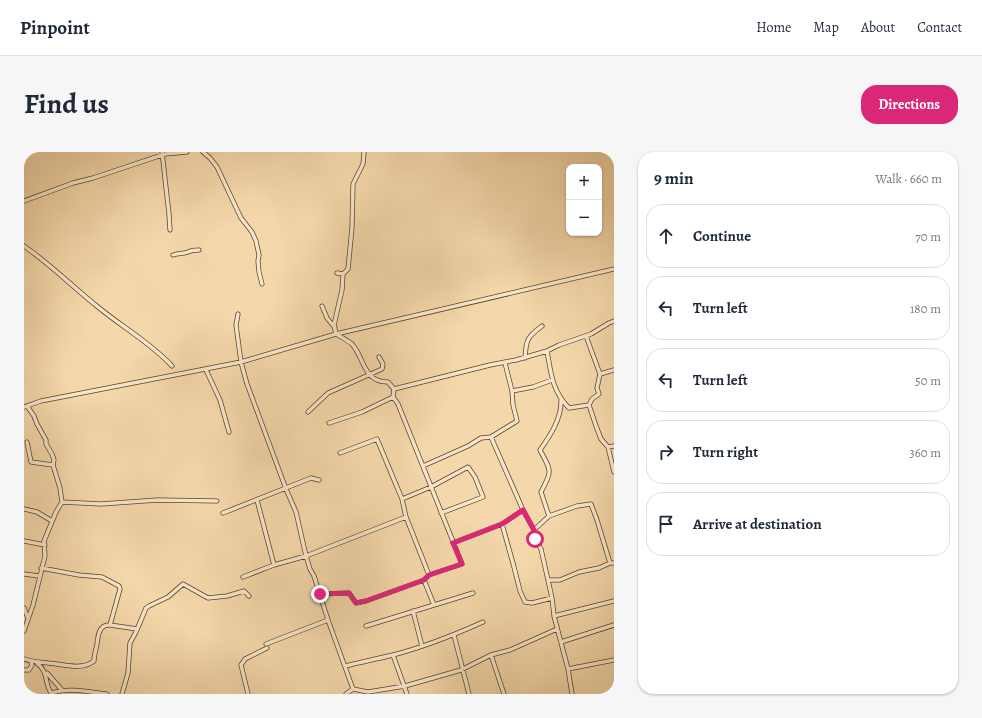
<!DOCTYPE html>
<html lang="en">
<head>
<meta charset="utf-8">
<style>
  :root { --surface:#fff; --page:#f6f6f7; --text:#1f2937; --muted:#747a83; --line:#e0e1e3; --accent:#db2777 }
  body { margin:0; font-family:Alegreya,serif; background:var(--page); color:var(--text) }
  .controls { position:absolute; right:12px; top:12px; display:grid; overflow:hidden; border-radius:8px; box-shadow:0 1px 3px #0004 }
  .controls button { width:36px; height:36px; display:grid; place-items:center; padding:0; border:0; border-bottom:1px solid var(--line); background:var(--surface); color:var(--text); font:20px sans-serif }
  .stop { position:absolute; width:12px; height:12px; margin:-9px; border:3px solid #db2777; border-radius:50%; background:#fff }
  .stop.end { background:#db2777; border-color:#fff; box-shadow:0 1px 4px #0008 }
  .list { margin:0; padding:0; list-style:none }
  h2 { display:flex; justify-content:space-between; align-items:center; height:52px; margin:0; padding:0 16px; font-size:17px }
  h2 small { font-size:13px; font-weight:400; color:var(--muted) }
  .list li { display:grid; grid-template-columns:26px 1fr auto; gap:12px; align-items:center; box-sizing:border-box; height:64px; margin:0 8px 8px; padding:0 8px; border:1px solid var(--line); border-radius:16px }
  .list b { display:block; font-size:15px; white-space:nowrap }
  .list em { font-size:13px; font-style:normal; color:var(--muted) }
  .icon { flex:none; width:22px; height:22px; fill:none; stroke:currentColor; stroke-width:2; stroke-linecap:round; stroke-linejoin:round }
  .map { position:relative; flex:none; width:590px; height:542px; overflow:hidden; border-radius:16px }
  header { display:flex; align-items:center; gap:24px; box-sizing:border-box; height:56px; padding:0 20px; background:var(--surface); border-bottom:1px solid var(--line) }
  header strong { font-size:19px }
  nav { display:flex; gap:22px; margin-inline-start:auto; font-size:14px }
  .intro { display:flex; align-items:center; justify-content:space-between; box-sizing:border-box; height:96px; padding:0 24px }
  h1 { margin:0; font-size:28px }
  .button { padding:10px 18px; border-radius:16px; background:var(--accent); color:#fff; font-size:14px; font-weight:700 }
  main { display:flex; gap:24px; padding:0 24px }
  aside { flex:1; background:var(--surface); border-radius:16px; box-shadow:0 1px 3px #0004 }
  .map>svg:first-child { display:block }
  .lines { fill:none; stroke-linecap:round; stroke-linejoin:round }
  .street-casing { stroke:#584430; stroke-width:5 }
  .street { stroke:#f8e5c8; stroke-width:3.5 }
  .route { stroke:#db2777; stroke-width:5 }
</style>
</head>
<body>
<header>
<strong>Pinpoint</strong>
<nav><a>Home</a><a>Map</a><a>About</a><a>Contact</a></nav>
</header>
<div class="intro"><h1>Find us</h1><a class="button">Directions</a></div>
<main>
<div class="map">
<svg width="590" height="542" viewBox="0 0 590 542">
  <rect width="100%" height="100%" fill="#f4d7aa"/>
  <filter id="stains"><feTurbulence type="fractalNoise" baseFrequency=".005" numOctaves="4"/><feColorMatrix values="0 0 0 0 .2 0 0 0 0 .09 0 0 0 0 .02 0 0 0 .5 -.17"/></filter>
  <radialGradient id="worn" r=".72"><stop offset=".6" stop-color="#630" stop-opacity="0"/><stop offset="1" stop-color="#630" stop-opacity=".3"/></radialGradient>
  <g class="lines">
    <!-- street casing -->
    <g class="street-casing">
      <path id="street" d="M138 0 145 62 146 78
        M179 0 186 6 193 15 217 66 228 80 232 89 235 103 234 109 235 120 238 132
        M0 49 49 31 69 26 141 2 163 0
        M0 94C26 112 49 135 74 155 98 175 127 191 148 214
        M149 103C154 101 159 102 164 100 168 98 170 98 175 98
        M313 121 319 122 324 117 328 76 329 32 339 12 340 0
        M298 154 303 166 311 176
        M214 162 212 173 217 210 223 232 262 337 272 360 282 404 286 417 290 424 304 468 329 537
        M562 184 576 222 573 236 575 242 568 247 565 253 572 274 577 287 584 295 590 320
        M523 199C527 221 528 239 545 256L565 253
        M501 206C502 188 503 185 518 174
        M182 218 196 248 205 280
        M576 222 590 218
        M370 237 466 213 492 208 523 199 535 193 567 182 585 171 590 169
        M488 239 509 235 528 228
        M0 255 17 249 217 210 312 182 590 117
        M284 260 304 241 358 217 359 212 355 205
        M305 271 338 260 369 245
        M467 285 499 358 510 378 511 387 517 397 528 446 530 464 544 517 548 542
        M3 290 7 310 29 313
        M584 295 590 294
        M316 301 353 287 378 347
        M399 314 444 294 457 286 467 285 493 269 489 253 488 239 481 211
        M233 348 250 413
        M38 350 77 352 134 348 193 349
        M0 357 13 360 28 369
        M199 361 287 326 295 328
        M525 364 517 340C529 318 527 319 516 298 526 284 538 266 537 248
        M382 365 405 423
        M478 372 490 415 496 439 501 450 508 451 528 446
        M510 378 525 364 553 354 567 352 573 368 586 411
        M0 389 21 393
        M429 391 478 372 499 358
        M0 422 15 424
        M219 425 250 413 282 404 382 365 378 347 407 335 444 315 451 325 459 345 417 361
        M400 428 410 453
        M524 428H536L555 420 575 416 586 411H590
        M296 442 325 441 332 451 342 449 400 428 405 423 438 412 374 252 369 245 370 237 364 230C339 230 341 207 328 192 323 188 317 185 312 182L310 173 318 138 319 122
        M0 456 4 466
        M389 459 398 494
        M530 464 590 449
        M86 473 113 477
        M342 474 449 441
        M0 479 9 453 21 404 20 389 32 360 38 350 36 336 29 313 30 308 28 302 22 292V288L13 272 10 264 3 254
        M430 483 445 542
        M537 490 590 473
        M242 492 304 468
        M369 503 383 542
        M467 503 480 542
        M0 507C9 510 15 510 24 511 39 512 57 519 70 509 70 503 72 498 73 492 74 484 75 472 86 473L96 437 95 434 78 425 55 423 17 416
        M13 511C25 521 20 530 27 541V542
        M321 514C337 510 353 507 369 503 400 495 430 483 459 470
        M544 517 590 508
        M0 518H5L8 513 7 509
        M21 522 23 521 38 538
        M27 541C46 535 64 540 83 542
        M98 542 104 521 106 491 112 480 122 456 125 454 144 445 159 432 184 446 203 444 220 439 225 444
        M224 542 217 513 221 507 243 496
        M322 542 329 537 344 540 381 534 437 518 467 503 486 498 533 477"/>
    </g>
    <!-- street -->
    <use href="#street" class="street"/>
  </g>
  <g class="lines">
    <!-- route -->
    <path class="route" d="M296 442 325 441 332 451 342 449 400 428 405 423 438 412 429 391 478 372 499 358 510 378 511 387"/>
  </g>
  <rect width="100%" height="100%" filter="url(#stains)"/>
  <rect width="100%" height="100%" fill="url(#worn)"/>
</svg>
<div class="controls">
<button>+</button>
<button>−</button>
</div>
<div class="stop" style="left:511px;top:387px"></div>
<div class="stop end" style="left:296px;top:442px"></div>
</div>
<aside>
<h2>9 min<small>Walk · 660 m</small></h2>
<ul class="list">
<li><svg class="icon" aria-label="ahead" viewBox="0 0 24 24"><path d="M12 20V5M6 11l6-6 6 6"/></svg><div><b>Continue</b></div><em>70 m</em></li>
<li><svg class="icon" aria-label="left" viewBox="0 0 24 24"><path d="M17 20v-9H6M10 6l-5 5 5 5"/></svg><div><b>Turn left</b></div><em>180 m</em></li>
<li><svg class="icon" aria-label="left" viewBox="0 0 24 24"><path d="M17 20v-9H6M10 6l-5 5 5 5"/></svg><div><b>Turn left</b></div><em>50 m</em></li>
<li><svg class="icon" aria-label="right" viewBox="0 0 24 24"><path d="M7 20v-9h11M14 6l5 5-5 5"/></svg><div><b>Turn right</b></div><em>360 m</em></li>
<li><svg class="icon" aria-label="arrive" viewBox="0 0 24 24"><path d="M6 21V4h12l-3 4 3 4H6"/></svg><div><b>Arrive at destination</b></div></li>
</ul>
</aside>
</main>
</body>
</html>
